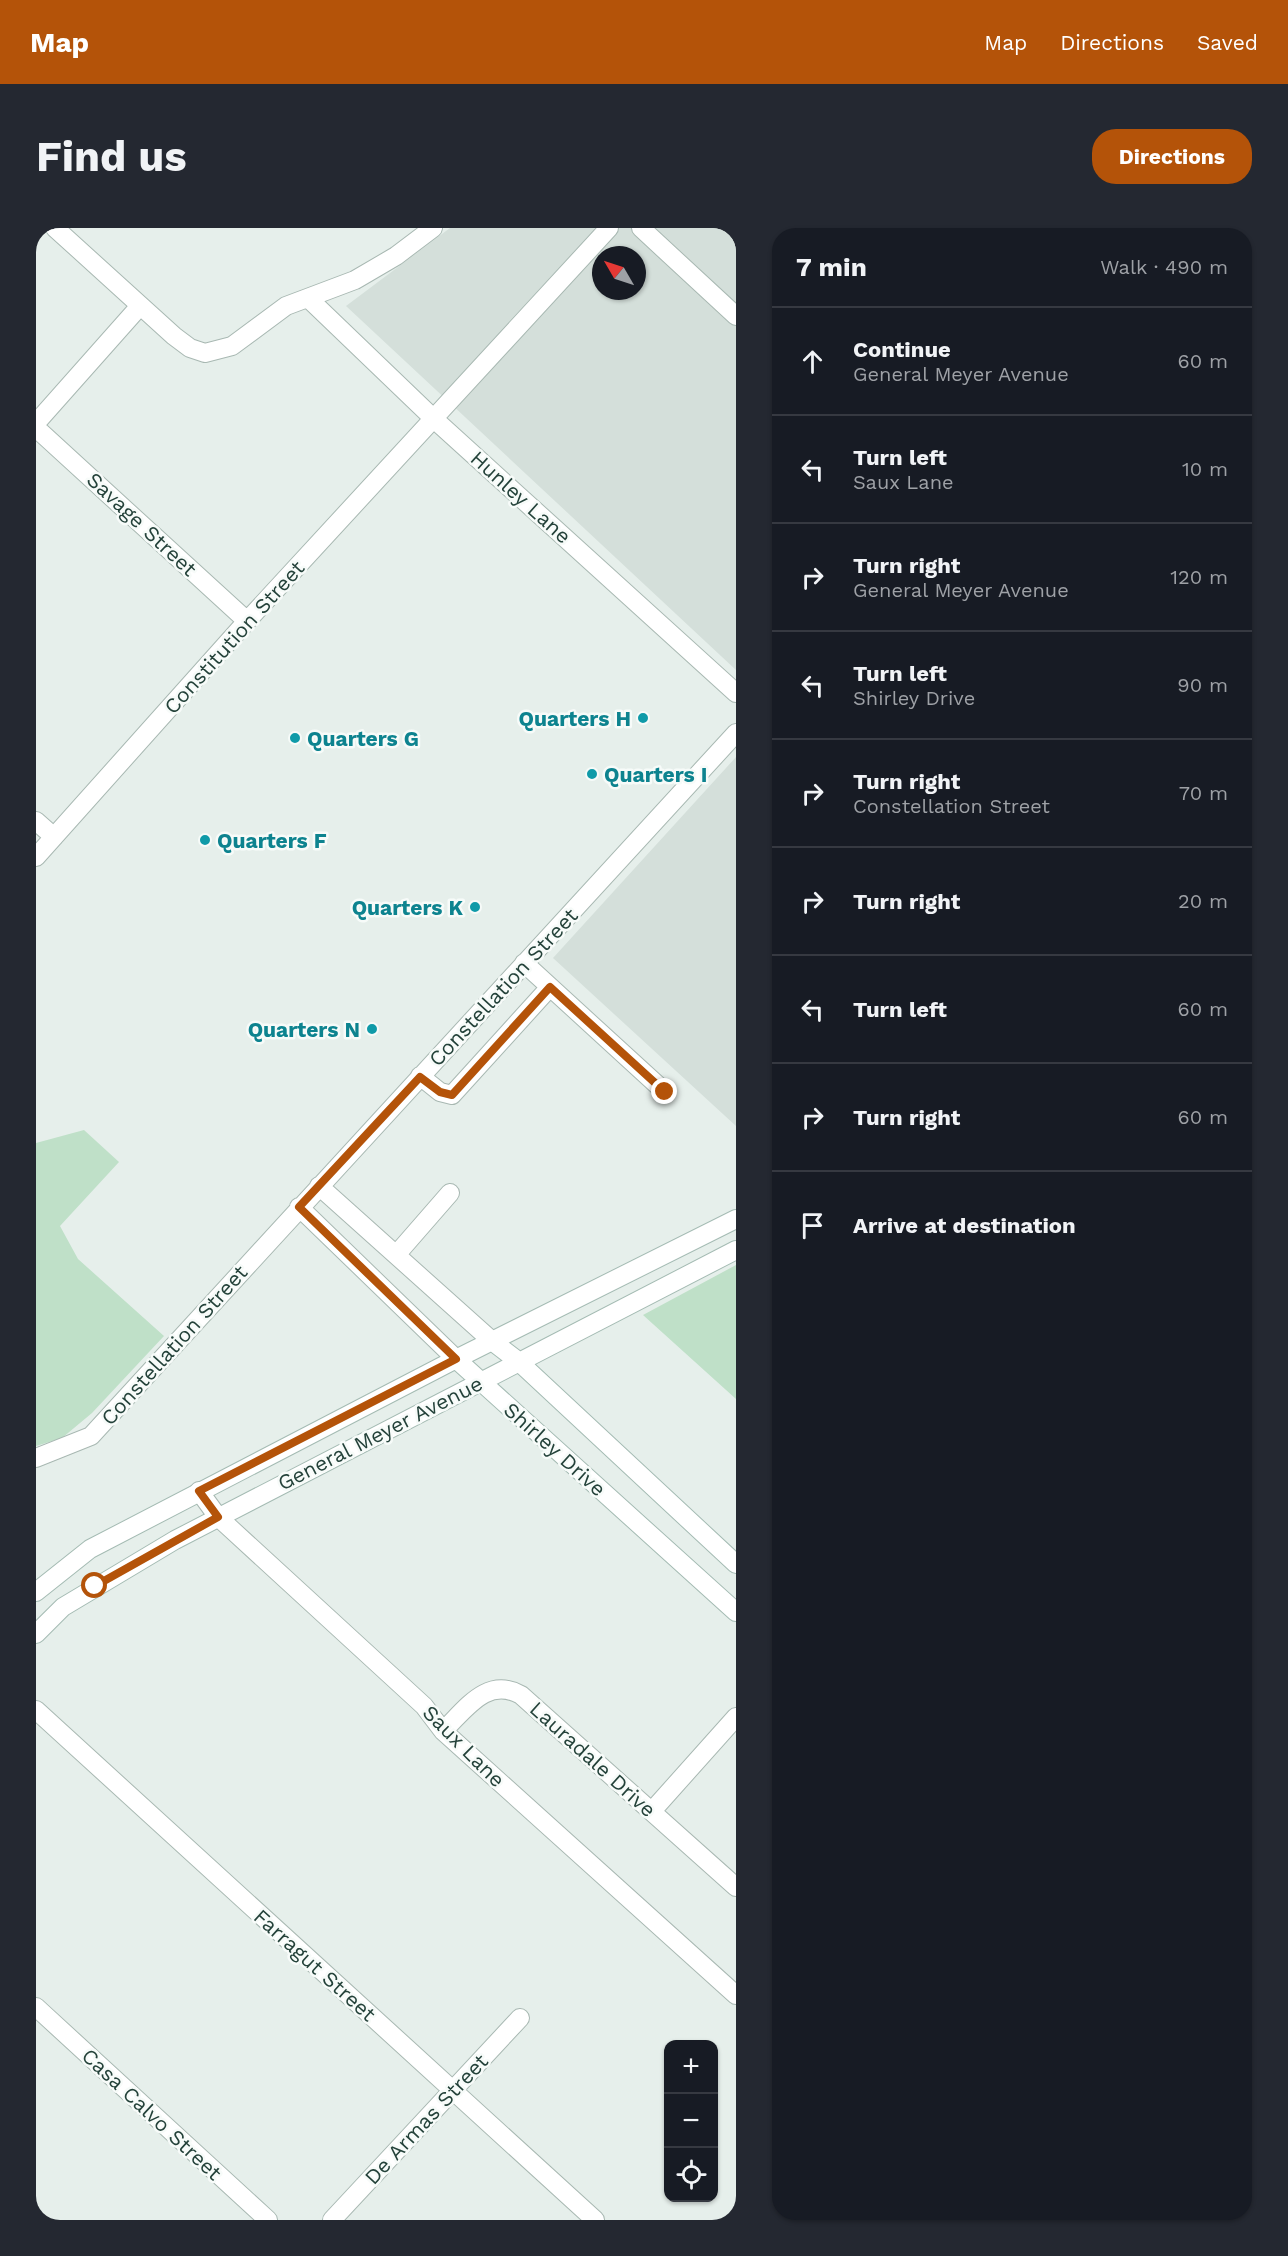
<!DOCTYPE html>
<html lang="en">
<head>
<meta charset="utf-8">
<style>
  :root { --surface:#171b24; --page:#242831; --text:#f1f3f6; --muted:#9ea1a6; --line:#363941; --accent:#b45309 }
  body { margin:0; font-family:"Work Sans",sans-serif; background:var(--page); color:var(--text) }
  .controls { position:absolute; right:18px; bottom:18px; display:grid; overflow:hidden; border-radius:12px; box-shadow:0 2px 4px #0004 }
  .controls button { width:54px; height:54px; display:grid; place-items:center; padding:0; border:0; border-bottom:2px solid var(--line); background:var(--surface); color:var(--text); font:30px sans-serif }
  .compass { position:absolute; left:556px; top:18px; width:54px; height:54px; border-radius:50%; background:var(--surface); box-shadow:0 2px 4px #0004; rotate:309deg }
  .stop { position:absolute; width:18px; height:18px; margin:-14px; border:4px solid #b45309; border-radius:50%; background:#fff }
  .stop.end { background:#b45309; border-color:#fff; box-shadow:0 2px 6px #0008 }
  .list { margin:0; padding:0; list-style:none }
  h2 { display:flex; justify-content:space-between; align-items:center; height:78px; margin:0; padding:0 24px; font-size:26px }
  h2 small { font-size:20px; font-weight:400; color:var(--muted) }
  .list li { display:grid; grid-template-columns:39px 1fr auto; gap:18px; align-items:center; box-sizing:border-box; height:108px; padding:0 24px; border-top:2px solid var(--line) }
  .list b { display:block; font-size:22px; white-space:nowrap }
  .list p { margin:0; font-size:20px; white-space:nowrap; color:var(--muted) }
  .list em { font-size:20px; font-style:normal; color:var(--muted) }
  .icon { flex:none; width:33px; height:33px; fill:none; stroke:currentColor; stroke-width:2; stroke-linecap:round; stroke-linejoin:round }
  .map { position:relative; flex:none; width:700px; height:1992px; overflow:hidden; border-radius:24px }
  header { display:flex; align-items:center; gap:36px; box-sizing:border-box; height:84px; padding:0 30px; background:var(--accent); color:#fff }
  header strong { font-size:28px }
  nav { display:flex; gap:33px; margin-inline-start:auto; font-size:21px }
  .intro { display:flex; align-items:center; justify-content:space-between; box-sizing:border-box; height:144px; padding:0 36px }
  h1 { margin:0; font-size:42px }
  .button { padding:15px 27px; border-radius:24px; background:var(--accent); color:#fff; font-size:21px; font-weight:700 }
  main { display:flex; gap:36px; padding:0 36px }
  aside { flex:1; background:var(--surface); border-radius:24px; box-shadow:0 2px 4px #0004 }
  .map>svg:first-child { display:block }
  .built { fill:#d4dfda; fill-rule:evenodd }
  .green { fill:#bfe0c8 }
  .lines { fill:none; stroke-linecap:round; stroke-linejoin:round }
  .street-casing { stroke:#a8b8b2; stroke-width:20 }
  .secondary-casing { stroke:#a4bbb3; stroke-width:20 }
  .street { stroke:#fff; stroke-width:18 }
  .secondary { stroke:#fff; stroke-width:18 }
  .route { stroke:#b45309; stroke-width:8 }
  .culture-dot { fill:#0f9aa8; stroke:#f7fbf9; stroke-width:2 }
  .labels { text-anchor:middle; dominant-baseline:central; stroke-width:5; stroke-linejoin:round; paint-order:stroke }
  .street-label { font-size:21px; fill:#24423a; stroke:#f7fbf9 }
  .culture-label { font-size:21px; font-weight:bold; fill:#0d838f; stroke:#f7fbf9; text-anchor:end }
</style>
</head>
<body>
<header>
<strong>Map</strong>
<nav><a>Map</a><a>Directions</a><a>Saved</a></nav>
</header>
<div class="intro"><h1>Find us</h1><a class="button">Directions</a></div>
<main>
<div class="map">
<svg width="700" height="1992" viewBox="0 0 700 1992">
  <rect width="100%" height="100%" fill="#e6efeb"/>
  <!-- built -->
  <path class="built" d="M414 0H700V442L310 78ZM565 27H601V63H565Z
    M700 529V898L517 730Z"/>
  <!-- green -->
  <path class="green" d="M48 902 83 934 24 998 42 1031 128 1108 56 1185 26 1210 0 1218V915Z
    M700 1037V1171L607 1087Z"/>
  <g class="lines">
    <!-- street casing -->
    <g class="street-casing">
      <path id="street" d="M19 0 138 108 154 120 169 125 196 118 250 78 319 52 360 28 397 0
        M605 0 700 88
        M272 70 398 191 700 465
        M0 195 103 79
        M0 200 211 393
        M0 593 18 609
        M0 629 211 393 573 0
        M488 735 629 864
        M384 848 404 864 416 867 514 759
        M283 958 456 1113
        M263 979 420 1131
        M360 1027 414 965
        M0 1230 55 1208 700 505
        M163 1263 182 1289 388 1478 407 1503 700 1767
        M0 1482 559 1992
        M407 1503C430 1481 451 1448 485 1467L700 1659
        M616 1583 700 1489
        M0 1779 232 1992
        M296 1992 484 1790"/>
    </g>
    <!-- secondary casing -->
    <g class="secondary-casing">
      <path id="secondary" d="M456 1113 482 1133 700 1336
        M420 1131 700 1384
        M0 1364 54 1321 420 1131 700 991
        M0 1406 27 1379 139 1312 700 1022"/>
    </g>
    <!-- street -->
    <use href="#street" class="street"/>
    <!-- secondary -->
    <use href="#secondary" class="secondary"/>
  </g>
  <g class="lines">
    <!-- route -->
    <path class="route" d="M59 1358 182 1289 163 1263 420 1131 263 979 384 849 404 864 416 867 514 759 629 864"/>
  </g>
  <!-- markers -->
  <g class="culture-dot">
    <circle cx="607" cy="490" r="6"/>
    <circle cx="259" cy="510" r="6"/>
    <circle cx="556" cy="546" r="6"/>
    <circle cx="169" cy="612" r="6"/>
    <circle cx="439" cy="679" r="6"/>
    <circle cx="336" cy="801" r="6"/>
  </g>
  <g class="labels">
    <!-- street labels -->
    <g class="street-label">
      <text transform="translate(485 269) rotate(42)">Hunley Lane</text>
      <text transform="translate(106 296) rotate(43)">Savage Street</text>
      <text transform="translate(198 409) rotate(-48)">Constitution Street</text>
      <text transform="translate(467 759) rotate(-47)">Constellation Street</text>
      <text transform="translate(138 1117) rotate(-48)">Constellation Street</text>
      <text transform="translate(344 1205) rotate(-27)">General Meyer Avenue</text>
      <text transform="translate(519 1221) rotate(42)">Shirley Drive</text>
      <text transform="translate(428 1518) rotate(45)">Saux Lane</text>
      <text transform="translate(557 1531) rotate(42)">Lauradale Drive</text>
      <text transform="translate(279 1737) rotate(42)">Farragut Street</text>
      <text transform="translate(116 1886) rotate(43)">Casa Calvo Street</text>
      <text transform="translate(390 1891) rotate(-47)">De Armas Street</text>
    </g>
    <!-- culture labels -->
    <g class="culture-label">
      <text x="595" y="490">Quarters H</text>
      <text x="271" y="510" text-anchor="start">Quarters G</text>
      <text x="568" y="546" text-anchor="start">Quarters I</text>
      <text x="181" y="612" text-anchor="start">Quarters F</text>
      <text x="427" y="679">Quarters K</text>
      <text x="324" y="801">Quarters N</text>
    </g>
  </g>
</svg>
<div class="controls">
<button>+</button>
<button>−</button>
<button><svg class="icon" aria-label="locate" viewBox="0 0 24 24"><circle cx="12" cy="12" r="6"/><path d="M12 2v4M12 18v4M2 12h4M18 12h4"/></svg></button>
</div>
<svg class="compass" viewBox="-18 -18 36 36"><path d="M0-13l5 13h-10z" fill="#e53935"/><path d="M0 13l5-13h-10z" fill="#9ea1a6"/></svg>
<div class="stop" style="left:59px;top:1358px"></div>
<div class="stop end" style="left:629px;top:864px"></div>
</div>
<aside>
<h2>7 min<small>Walk · 490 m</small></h2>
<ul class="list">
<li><svg class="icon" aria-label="ahead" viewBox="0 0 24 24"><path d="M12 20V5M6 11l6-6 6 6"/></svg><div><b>Continue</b><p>General Meyer Avenue</p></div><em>60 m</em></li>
<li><svg class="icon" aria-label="left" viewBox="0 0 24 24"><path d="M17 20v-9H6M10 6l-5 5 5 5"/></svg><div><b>Turn left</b><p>Saux Lane</p></div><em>10 m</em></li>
<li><svg class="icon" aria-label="right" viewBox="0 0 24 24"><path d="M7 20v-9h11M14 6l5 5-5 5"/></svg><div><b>Turn right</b><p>General Meyer Avenue</p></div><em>120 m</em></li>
<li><svg class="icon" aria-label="left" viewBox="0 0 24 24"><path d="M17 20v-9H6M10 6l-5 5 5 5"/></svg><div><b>Turn left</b><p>Shirley Drive</p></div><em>90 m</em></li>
<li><svg class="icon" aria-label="right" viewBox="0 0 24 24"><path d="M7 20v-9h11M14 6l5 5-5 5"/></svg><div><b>Turn right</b><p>Constellation Street</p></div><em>70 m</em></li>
<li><svg class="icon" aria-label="right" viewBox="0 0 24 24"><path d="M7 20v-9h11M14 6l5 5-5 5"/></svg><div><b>Turn right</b></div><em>20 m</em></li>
<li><svg class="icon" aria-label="left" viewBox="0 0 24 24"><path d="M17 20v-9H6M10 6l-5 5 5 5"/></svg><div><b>Turn left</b></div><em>60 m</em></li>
<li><svg class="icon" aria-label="right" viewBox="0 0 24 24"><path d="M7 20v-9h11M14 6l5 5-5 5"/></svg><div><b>Turn right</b></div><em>60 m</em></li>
<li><svg class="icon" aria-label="arrive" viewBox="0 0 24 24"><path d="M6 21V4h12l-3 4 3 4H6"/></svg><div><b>Arrive at destination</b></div></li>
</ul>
</aside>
</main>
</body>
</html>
